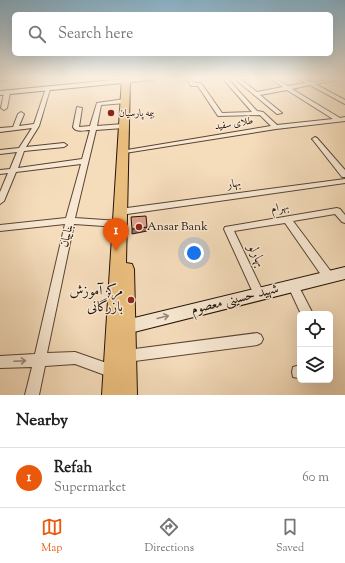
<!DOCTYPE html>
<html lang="en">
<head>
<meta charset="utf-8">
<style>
  :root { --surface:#fff; --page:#f6f6f6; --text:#222; --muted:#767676; --line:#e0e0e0; --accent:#ea580c }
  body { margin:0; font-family:"Sorts Mill Goudy",Amiri,serif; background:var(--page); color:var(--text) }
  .controls { position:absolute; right:12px; bottom:12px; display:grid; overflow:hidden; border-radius:6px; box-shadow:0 4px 16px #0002 }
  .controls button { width:36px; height:36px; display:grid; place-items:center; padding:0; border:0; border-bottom:1px solid var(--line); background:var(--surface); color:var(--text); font:20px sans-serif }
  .you { position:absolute; left:194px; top:253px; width:14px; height:14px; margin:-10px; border:3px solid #fff; border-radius:50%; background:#1a73e8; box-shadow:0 0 0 6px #1a73e833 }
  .badge { display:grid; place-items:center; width:26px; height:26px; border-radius:50%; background:var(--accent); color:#fff; font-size:13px; font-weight:700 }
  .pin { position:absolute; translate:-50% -33px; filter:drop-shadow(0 1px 2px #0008) }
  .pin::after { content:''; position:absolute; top:21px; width:14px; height:12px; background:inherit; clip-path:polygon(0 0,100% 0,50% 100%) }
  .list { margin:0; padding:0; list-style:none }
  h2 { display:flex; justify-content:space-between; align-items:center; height:52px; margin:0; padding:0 16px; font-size:17px }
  h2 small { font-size:13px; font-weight:400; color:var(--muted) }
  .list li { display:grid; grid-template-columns:26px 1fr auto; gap:12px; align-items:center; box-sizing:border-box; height:60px; padding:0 16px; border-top:1px solid var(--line) }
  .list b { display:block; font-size:15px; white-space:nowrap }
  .list p { margin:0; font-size:13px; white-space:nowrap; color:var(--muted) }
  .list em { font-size:13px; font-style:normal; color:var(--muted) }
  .icon { flex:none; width:22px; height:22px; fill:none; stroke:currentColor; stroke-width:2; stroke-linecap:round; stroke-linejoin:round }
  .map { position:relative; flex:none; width:345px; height:395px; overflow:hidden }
  .search { position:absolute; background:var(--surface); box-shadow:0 4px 16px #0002; left:12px; right:12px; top:12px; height:44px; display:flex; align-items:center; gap:10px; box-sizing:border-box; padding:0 14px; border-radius:6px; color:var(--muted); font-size:15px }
  .sheet { height:112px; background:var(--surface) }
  nav { display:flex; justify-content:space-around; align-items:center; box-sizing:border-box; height:56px; border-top:1px solid var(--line); background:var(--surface); font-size:11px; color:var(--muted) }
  nav a { display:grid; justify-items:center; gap:2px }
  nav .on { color:var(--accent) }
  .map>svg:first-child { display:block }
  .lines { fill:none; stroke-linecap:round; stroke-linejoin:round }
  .minor-casing { stroke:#584432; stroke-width:2 }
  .secondary-casing { stroke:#231205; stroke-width:2 }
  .primary-casing { stroke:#231205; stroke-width:2 }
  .minor { fill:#f8e8d3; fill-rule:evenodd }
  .secondary { fill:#f8e8d3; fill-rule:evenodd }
  .primary { fill:#eabe7e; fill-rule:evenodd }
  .shaded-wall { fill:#9b7164; stroke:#231205 }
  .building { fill:#dea18f; stroke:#231205 }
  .oneway { stroke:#988876 }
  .poi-dot { fill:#8f2418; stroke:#f8e8d3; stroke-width:1.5 }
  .labels { text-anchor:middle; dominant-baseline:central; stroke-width:3; stroke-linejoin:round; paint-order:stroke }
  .far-poi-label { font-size:10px; fill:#231205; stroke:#f8e8d3; text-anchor:start }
  .far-street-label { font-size:10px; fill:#231205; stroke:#f8e8d3 }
  .street-label { font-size:12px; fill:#231205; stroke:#f8e8d3 }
  .poi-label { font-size:12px; fill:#231205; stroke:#f8e8d3; text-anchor:start }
  .near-street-label { font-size:14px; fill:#231205; stroke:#f8e8d3 }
  .near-poi-label { font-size:14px; fill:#231205; stroke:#f8e8d3; text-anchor:end }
</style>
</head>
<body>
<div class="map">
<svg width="345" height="395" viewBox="0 0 345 395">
  <rect width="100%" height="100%" fill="#f5dcbb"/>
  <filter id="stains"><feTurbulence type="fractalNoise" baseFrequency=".005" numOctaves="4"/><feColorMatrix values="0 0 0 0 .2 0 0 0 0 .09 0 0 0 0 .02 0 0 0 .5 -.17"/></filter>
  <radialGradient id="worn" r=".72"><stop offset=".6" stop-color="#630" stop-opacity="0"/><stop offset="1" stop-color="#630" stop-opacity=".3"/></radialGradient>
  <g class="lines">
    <!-- minor casing -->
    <g class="minor-casing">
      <path id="minor" d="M4 78H13L0 81V79Z
        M186 78H190L194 83H201L222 113 252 112 224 80 228 79 257 111 263 112 277 125 333 119 287 90 260 95 282 113 277 114 234 78H239L257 92 283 87 269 78H274L288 86 306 83 297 78C303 78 307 82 312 82 323 82 334 78 345 78L343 79 315 84 345 100V104L310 85 292 89 340 118 345 117V121L276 129 125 153 124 152 127 150 271 126 260 115 218 116 198 86H191Z
        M46 88 50 89 39 126 26 147 64 143 67 145 64 147 24 151 18 168 82 159 90 130C84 130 76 133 73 127L77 107 82 108 79 127 90 126 97 103 125 99 128 101 125 103 101 105 97 126 123 124 126 126 123 128 96 130 75 218 119 221 122 222 123 224 122 226 119 227 74 224 47 353 75 352 118 367 119 372 118 377 113 378 75 364 45 366 39 395H25L32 367 0 368V356L35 354 65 224 0 231V225L66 218 81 164 16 172 4 201 0 204V192L8 173 0 174V170L10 169 17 152 0 154V150L19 148 32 128 0 132V128L13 127 18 114 21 112 24 114 19 126 34 124Z
        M7 91 10 93 7 108 4 110 1 108 4 93Z
        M315 137 317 138 345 170V177H342L313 140 312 139Z
        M345 179V183L127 214 123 211 127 208Z
        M337 208 340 209 345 215V223L342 222 335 214 293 221 332 273 333 276 332 279 328 280 324 279 285 223 234 231 264 294 263 297 259 299 255 297 224 229 225 227Z
        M293 282 297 283 313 314H301L288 286 289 283Z
        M257 333 261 335 263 339 261 343 257 345 127 362 123 360 121 356 123 352 127 350Z
        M300 365V378H298L293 377 292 372 293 367Z"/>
    </g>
    <!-- secondary casing -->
    <g class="secondary-casing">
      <path id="secondary" d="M135 78H156L153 80 0 95V91Z
        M345 267V279L126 334 120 332 118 327 120 322 126 320Z"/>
    </g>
    <!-- primary casing -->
    <g class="primary-casing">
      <path id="primary" d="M122 78H130L126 263 132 264 134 269 137 395H102Z"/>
    </g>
    <!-- minor -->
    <use href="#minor" class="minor"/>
    <!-- secondary -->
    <use href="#secondary" class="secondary"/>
    <!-- primary -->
    <use href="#primary" class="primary"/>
  </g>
  <!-- shaded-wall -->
  <path class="shaded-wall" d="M245 78H256L244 80Z
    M147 227V231L132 234V229Z"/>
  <!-- building -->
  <path class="building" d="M146 216 147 227 132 229 131 217Z"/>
  <!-- one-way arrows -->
  <defs><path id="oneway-shaft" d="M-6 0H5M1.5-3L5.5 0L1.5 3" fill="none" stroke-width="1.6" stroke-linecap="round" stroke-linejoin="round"/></defs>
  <g class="oneway">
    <use href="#oneway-shaft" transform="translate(163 317) rotate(-14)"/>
    <use href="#oneway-shaft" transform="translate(20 361) rotate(-3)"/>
  </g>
  <!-- sky -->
  <linearGradient id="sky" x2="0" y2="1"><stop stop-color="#89b7d1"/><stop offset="0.59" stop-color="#faefe0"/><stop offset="1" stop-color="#faefe0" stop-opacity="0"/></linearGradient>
  <rect width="345" height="133" fill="url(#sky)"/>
  <!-- markers -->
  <g class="poi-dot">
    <circle cx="111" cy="113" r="4"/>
    <circle cx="139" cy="227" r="4"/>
    <circle cx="131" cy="300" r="4"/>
  </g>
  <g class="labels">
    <!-- far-poi labels -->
    <g class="far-poi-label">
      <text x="119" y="113">بیمه پارسیان</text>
    </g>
    <!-- far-street labels -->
    <g class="far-street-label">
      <text transform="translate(234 124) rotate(-9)">طلای سفید</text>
    </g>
    <!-- street labels -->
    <g class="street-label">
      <text transform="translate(234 184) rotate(-8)">بهار</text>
      <text transform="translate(280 208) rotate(-10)">بهرام</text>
      <text transform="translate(67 236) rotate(-77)">بناییان</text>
    </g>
    <!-- poi labels -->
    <g class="poi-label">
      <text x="147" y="227">Ansar Bank</text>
    </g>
    <!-- near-street labels -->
    <g class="near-street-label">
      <text transform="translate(256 256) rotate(65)">بهارلو</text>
      <text transform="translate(235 300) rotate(-14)">شهید حسینی معصوم</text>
    </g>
    <!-- near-poi labels -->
    <g class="near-poi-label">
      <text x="123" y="292">مرکز آموزش<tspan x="123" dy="16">بازرگانی</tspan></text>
    </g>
  </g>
  <rect width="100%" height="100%" filter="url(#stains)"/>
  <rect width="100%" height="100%" fill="url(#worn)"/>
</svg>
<div class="controls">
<button><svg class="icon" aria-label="locate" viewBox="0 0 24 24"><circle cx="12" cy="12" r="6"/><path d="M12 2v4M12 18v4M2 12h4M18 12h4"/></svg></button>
<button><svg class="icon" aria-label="layers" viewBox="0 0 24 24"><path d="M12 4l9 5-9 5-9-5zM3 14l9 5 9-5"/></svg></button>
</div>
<div class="you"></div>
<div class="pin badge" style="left:116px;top:251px">1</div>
<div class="search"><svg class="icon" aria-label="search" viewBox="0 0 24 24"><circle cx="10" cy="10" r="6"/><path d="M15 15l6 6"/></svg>Search here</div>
</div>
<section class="sheet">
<h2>Nearby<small></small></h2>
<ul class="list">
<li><span class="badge">1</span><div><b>Refah</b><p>Supermarket</p></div><em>60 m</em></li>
</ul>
</section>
<nav>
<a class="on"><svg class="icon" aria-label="map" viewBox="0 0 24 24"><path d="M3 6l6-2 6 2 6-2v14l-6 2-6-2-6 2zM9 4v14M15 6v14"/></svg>Map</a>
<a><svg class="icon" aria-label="directions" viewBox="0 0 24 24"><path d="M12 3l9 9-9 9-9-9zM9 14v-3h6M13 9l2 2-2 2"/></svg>Directions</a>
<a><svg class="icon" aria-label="saved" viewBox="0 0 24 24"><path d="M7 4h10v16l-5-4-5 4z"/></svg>Saved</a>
</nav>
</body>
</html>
